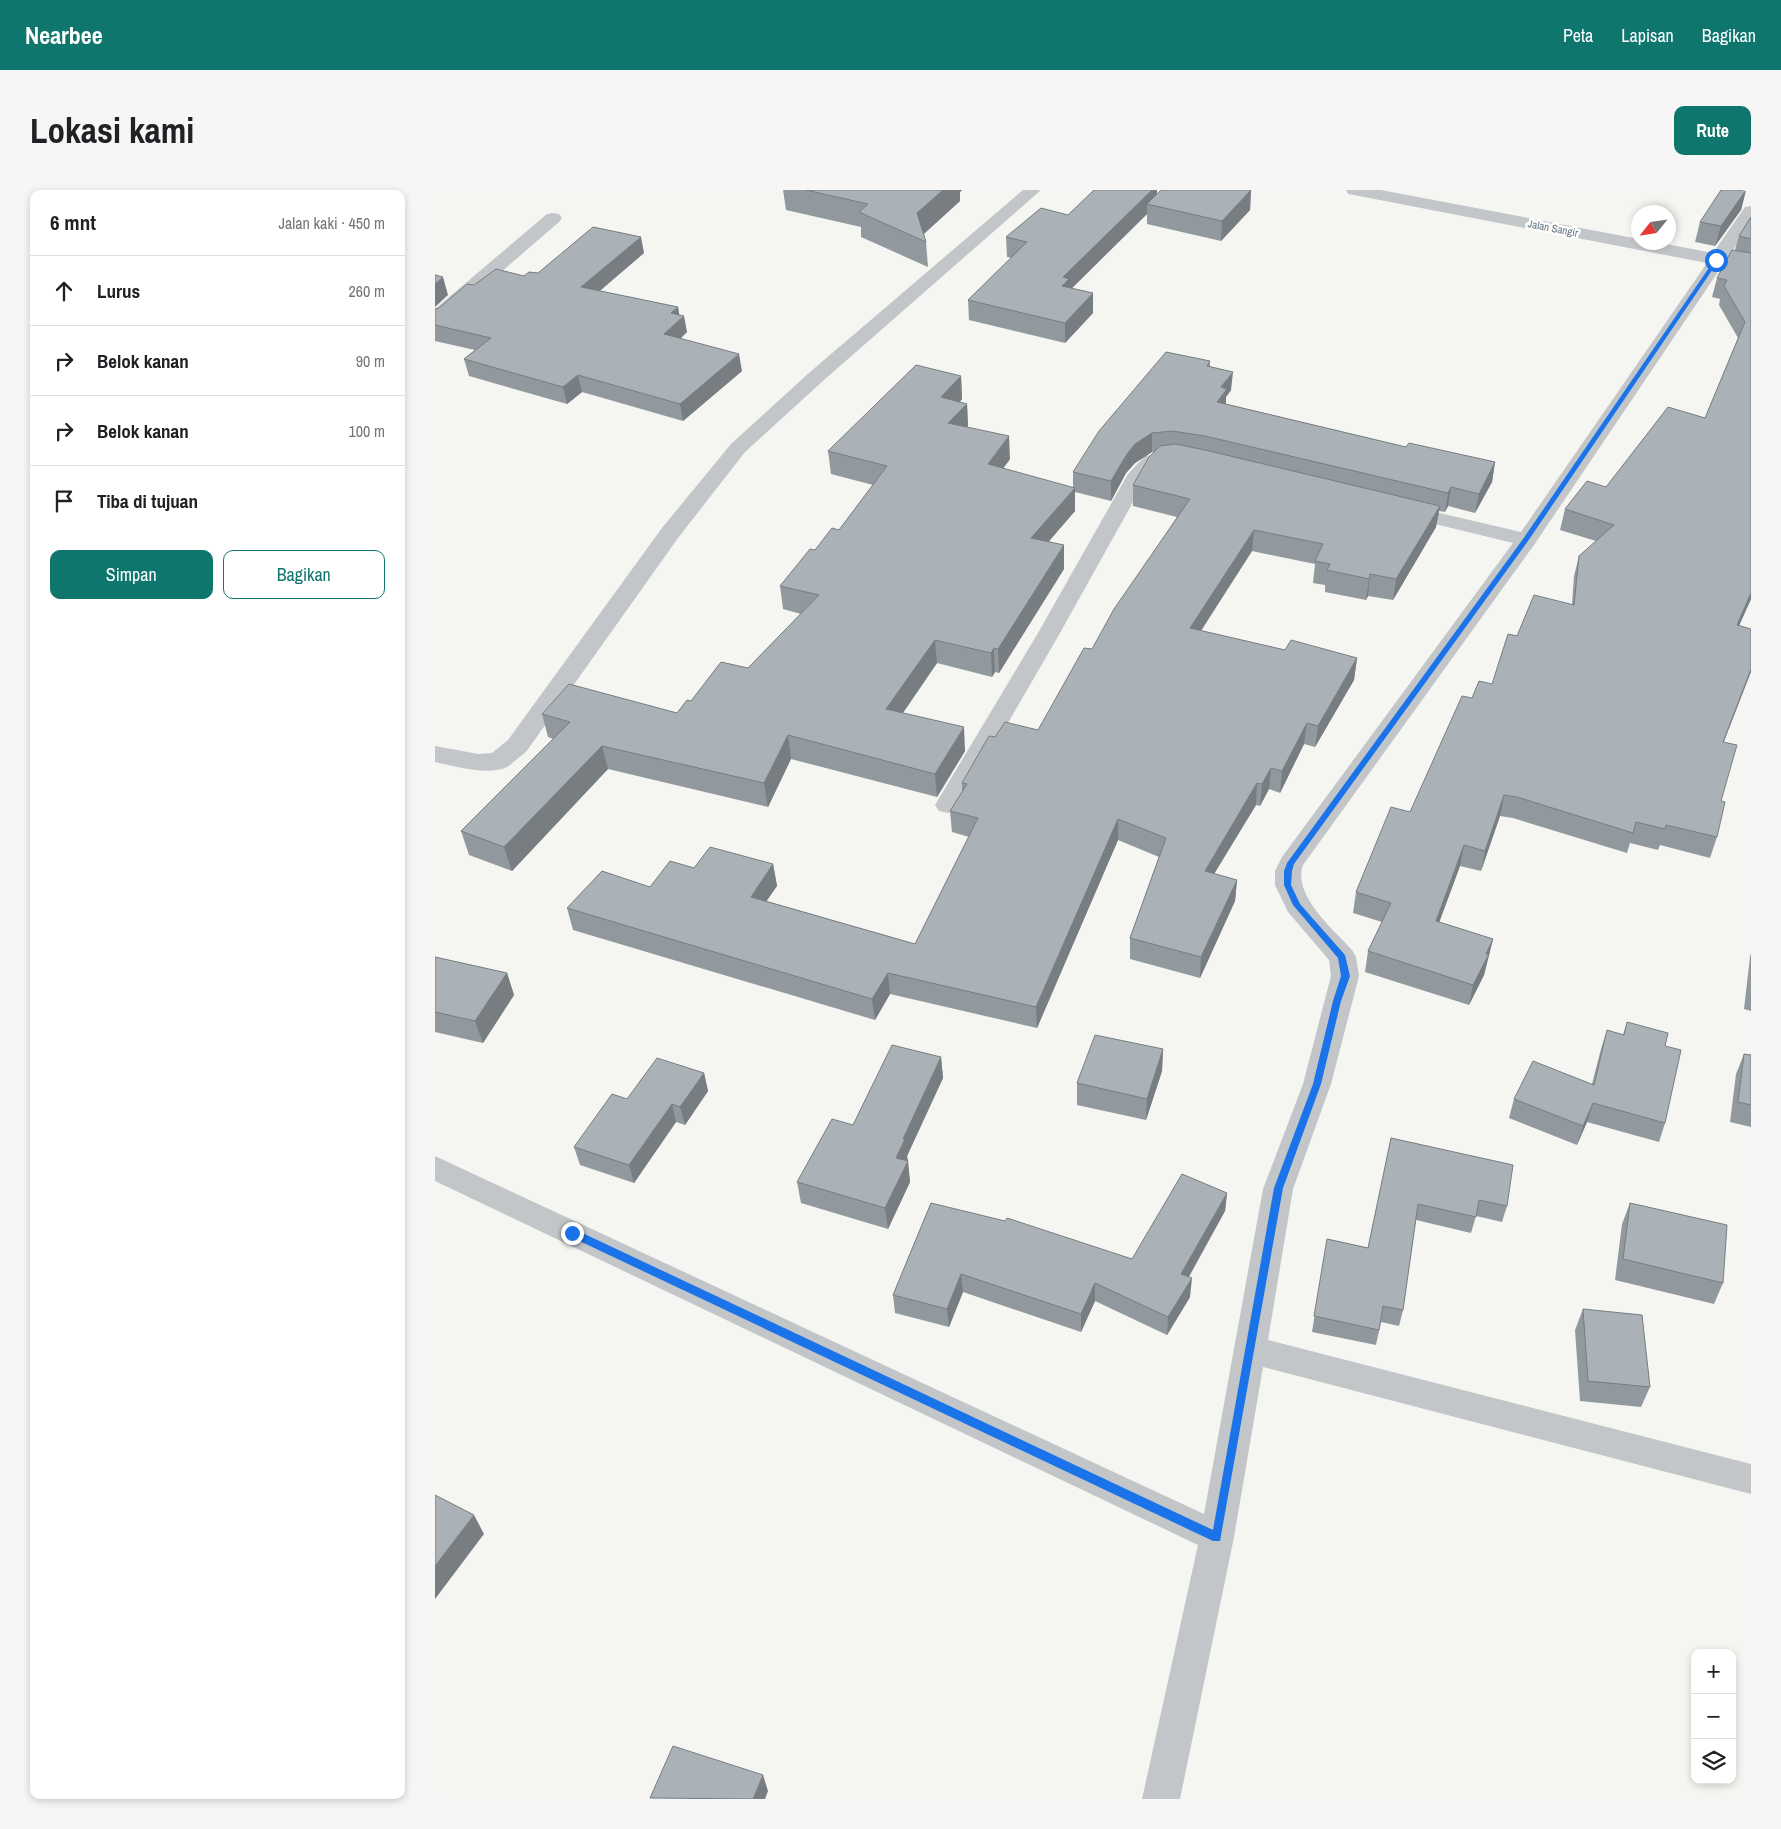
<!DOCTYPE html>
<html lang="id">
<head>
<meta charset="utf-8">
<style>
  :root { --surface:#fff; --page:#f6f6f6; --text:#202124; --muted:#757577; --line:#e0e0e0; --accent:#0f766e }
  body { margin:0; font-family:"Archivo Narrow",sans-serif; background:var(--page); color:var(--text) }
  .controls { position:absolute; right:15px; bottom:15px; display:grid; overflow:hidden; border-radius:10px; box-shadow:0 2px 8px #0003 }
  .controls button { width:45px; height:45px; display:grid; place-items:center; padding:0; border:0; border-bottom:1px solid var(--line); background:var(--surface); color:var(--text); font:25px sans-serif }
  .compass { position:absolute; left:1196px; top:15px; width:45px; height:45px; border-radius:50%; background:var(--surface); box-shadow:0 2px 8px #0003; rotate:240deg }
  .stop { position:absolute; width:15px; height:15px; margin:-11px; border:4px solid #1a73e8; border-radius:50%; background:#fff }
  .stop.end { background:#1a73e8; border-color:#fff; box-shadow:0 1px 5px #0008 }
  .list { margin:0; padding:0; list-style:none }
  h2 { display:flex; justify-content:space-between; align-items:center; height:65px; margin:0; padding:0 20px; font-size:21px }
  h2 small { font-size:16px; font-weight:400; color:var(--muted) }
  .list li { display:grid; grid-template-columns:32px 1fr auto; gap:15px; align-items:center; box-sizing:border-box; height:70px; padding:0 20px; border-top:1px solid var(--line) }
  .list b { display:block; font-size:19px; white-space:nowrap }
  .list em { font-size:16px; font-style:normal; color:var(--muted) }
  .actions { display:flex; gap:10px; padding:15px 20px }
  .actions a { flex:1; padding:11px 0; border:1px solid var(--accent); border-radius:10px; text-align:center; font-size:18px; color:var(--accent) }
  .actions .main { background:var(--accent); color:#fff }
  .icon { flex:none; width:28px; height:28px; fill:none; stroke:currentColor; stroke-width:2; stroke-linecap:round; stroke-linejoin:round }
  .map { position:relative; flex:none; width:1316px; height:1609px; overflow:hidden; border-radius:10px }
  header { display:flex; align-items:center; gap:30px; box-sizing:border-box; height:70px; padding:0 25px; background:var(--accent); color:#fff }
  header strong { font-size:24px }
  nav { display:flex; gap:28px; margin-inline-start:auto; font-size:18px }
  .intro { display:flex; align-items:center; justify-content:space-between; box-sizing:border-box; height:120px; padding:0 30px }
  h1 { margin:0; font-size:35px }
  .button { padding:12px 22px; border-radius:10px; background:var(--accent); color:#fff; font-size:18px; font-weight:700 }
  main { display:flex; gap:30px; padding:0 30px }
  aside { flex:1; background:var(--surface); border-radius:10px; box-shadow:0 2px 8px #0003 }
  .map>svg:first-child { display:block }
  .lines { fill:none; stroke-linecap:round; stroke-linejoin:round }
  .minor { fill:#c2c6c9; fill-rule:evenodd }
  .wall { fill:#92999e }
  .shaded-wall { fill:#777d81 }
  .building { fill:#aab2b8; stroke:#777d81 }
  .route { fill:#1a73e8 }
  .labels { text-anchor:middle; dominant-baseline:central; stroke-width:5; stroke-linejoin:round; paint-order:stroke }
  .far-street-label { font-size:11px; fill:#637484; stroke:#fff }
</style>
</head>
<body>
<header>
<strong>Nearbee</strong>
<nav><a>Peta</a><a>Lapisan</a><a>Bagikan</a></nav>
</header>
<div class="intro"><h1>Lokasi kami</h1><a class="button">Rute</a></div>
<main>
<aside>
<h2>6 mnt<small>Jalan kaki · 450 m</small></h2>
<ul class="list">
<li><svg class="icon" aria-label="ahead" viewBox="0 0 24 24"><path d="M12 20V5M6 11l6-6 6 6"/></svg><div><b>Lurus</b></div><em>260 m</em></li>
<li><svg class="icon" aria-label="right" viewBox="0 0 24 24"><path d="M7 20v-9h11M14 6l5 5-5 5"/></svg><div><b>Belok kanan</b></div><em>90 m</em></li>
<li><svg class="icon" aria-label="right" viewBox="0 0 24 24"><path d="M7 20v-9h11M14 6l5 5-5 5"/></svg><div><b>Belok kanan</b></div><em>100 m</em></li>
<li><svg class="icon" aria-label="arrive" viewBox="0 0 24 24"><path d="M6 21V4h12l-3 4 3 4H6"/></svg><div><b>Tiba di tujuan</b></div></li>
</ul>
<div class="actions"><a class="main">Simpan</a><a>Bagikan</a></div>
</aside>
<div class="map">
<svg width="1316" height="1609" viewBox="0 0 1316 1609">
  <rect width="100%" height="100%" fill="#f5f5f1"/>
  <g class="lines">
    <!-- minor -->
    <path class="minor" d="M588 0H606L389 190 310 262 243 348 91 562C85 566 78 573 72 577 53 586 19 576 0 572V556L43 564 57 563 73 550 227 338 296 254 375 182Z
      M911 0H946L1204 49V52H1221L1278 63 1310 17 1316 16V34L1294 66 1316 71V81L1287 76 1099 355 868 675C857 705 898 739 917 760L921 767 924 786 896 894 858 999 833 1150 1316 1274V1304L828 1177 799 1347 745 1609H707L763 1355 0 991V966L769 1324 828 999 868 894 896 786 894 770 853 722 840 695V681L847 667 1078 353 959 324 955 320 959 316 966 314 1086 342 1272 73 919 5 913 4Z
      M118 23 124 24 127 28 124 32 7 133 0 135V119L112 24Z
      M739 261 746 263 749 267 746 271 723 275 712 287 625 443 522 621 513 623 504 621 500 615 603 443 693 284 710 266Z"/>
  </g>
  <!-- wall -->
  <path class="wall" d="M348 0H527L525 2V11L489 44 491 52 493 77 426 47V37L351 20Z
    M816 0 815 20 786 51 712 34V24L637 98 658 123 630 153 534 130 533 110 577 68 572 67 571 47 722 4Z
    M1311 0 1306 20 1280 56 1260 52 1265 32Z
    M1316 27V409L1304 436 1289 552 1286 611 1282 647 1275 668 1225 655 1223 660 1195 653 1192 663 1078 628 1065 626 1046 681 1025 676 1004 732 1058 749 1049 785 1034 815 930 782 933 761 947 732 918 723 921 702 975 622 1037 508 1057 494 1082 446 1137 414 1139 386 1144 366 1161 351 1125 340 1130 319 1171 297 1270 228 1303 148 1284 115 1285 109 1277 107 1282 88 1300 60 1304 46Z
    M209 63 165 101 243 117 244 125 252 142 245 149 307 181 248 231 147 202 132 214 34 186 29 169 40 160 0 151V119L4 118 39 95Z
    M775 171V176L796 200 791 207V214L971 257 1060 272 1057 292 1040 323 1013 316 1010 322 1004 321 1001 337 958 410 933 406 931 410 890 402V395L878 393 880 374 817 361 766 441 850 460 922 468 919 490 880 557 869 554 845 603 834 599 825 616 821 615 779 684 802 690 800 711 765 788 695 769V748L724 667 683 650 602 838 455 804 440 830 138 740 132 718 215 697 259 678 338 674 342 696 331 711 480 754 534 647 517 642 515 621 527 602V593L560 547 603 540 657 459 742 327 698 316V295L719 262H717L700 273 691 283 676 311 640 302V321L613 352 629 355V379L564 483 560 482 557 487 502 473 468 523 530 561 502 607 356 569 333 617 173 579 77 681 34 665 26 641 118 549 113 547 107 524 242 523 256 511 313 478 366 424 348 419 345 396 380 360 404 340 438 295 396 284 393 261 526 186 527 209 525 212 532 214 533 236 532 237 575 269 568 279 638 298V282Z
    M1316 763V821L1309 819 1315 767Z
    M0 767 72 783 79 805 48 853 0 842Z
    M1192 832 1230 856V933L1224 952 1152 932 1142 955 1074 928 1079 909 1157 894 1166 859 1172 840 1188 845Z
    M728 859 727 881 711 930 642 915V893Z
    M1309 864 1316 865V937L1295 932 1301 884Z
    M506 867 508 888 472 966 475 992 453 1039 366 1013 362 992 418 935Z
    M269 883 273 901 250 935 241 932 199 993 145 975 139 957 192 909Z
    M956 948 1072 1016 1067 1032 1041 1026 1036 1043 981 1030 968 1120 964 1136 946 1132 941 1155 877 1142 892 1049 933 1058Z
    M792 1003 790 1021 754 1087 755 1107 732 1145 660 1111 646 1142 528 1102 514 1137 460 1123 458 1105 496 1013 697 1069Z
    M1195 1013 1288 1093 1279 1114 1180 1090 1187 1034Z
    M1148 1119 1215 1197 1206 1217 1145 1211 1140 1140Z"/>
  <!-- shaded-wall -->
  <path class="shaded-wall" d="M508 0H527L525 2V11L484 48 482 23Z
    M717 0H722V14H712V24L634 101 627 96 628 87Z
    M816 0 815 20 786 51 787 31Z
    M1311 0 1306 20 1280 56 1286 36Z
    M206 47 209 63 150 113 146 97Z
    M8 87 13 105 0 117V94Z
    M658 103V123L630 153V133Z
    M243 117 245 129 249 126 252 142 232 161 229 144 236 123Z
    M304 164 307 181 248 231 245 214Z
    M798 182 796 200 791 207V218L782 212 786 197Z
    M143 185 147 202 132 214 128 197Z
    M526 186 527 209 507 230 506 207Z
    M532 214 533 236 514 256 513 233Z
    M717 243V262L700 273 691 283 676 311V291L692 264 700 254Z
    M574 246 575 269 554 297 553 274Z
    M1060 272 1057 292 1040 323 1044 304Z
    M1016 297 1013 316 1010 322 1013 303Z
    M640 298V321L597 371 596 348Z
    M1005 316 1001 337 958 410 961 389Z
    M819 340 817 361 754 459 755 438Z
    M629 355V379L564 483 563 459Z
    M935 384 933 406 931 410 934 389Z
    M1316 403V409L1295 455 1302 435Z
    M500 450 502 473 454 543 451 519Z
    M559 458 560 482 557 487 556 463Z
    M922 468 919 490 880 557 883 536Z
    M1316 479V482L1281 572 1288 552Z
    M872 533 869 554 845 603 847 581Z
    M529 537 530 561 502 607 500 584Z
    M353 545 356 569 333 617 329 593Z
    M167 556 173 579 77 681 69 657Z
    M836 578 834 599 825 616 827 594Z
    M822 593 821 615 768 702 770 681Z
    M1069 605 1065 626 1046 681 1050 661Z
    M683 629V650L602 838 601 817Z
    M1029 655 1025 676 997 752 1001 731Z
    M338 674 342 696 320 728 316 707Z
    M802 690 800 711 765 788 766 767Z
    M1058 749 1049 785 1034 815 1038 795Z
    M72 783 79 805 48 853 40 831Z
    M453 783 455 804 440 830 437 809Z
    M728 859 727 881 711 930 712 909Z
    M506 867 508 888 472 966 473 971 461 968 468 949Z
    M269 883 273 901 250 935 245 917Z
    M1158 913 1152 932 1142 955 1148 936Z
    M237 914 241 932 199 993 194 975Z
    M473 971 475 992 453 1039 450 1018Z
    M792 1003 790 1021 745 1102 746 1084Z
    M526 1084 528 1102 514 1137 512 1119Z
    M757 1088 755 1107 732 1145 733 1127Z
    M660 1093V1111L646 1142V1124Z
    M39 1325 49 1344 0 1409V1376Z
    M328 1585 333 1601 330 1609H318Z"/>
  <!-- building -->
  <path class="building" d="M371 0H508L482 23 491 52 424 22 433 14Z
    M659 0H717L628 87 634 89 627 96 658 103 630 133 533 110 592 52 571 47 606 18 633 25Z
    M726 0H816L787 31 712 14Z
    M1286 0H1311L1286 36 1265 32Z
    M1316 27V49L1304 46Z
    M158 37 206 47 146 97 243 117 236 123 249 126 229 144 304 164 245 214 143 185 128 197 29 169 56 148 0 135V119L4 118 32 94 39 95 61 79 89 86 94 82 103 83Z
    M1297 60 1316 63V403L1302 435 1316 439V479L1288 552 1302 555 1286 611 1290 612 1282 647 1231 635 1230 639 1201 632 1198 643 1082 607 1069 605 1050 661 1029 655 1001 731 1058 749 1051 764H1054L1038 795 933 761 956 713 921 702 956 617 975 622 1027 506 1037 508 1044 491 1057 494 1073 444 1082 446 1099 405 1139 415 1144 366 1179 335 1130 319 1152 291 1171 297 1233 217 1270 228 1310 132 1289 96 1292 90 1282 88Z
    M0 85 8 87 0 94Z
    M731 162 775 171 772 176 798 182 786 197 792 199 782 212 971 257 974 253 1060 272 1044 304 1016 297 1013 303 770 246 737 241 717 243 700 254 692 264 676 291 638 282 664 241Z
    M481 175 526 186 506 207 532 214 513 233 574 246 553 274 640 298 596 348 629 355 563 459 559 458 556 463 500 450 451 519 529 537 500 584 353 545 329 593 167 556 69 657 26 641 135 532 107 524 134 494 242 523 252 510 256 511 286 472 313 478 384 405 345 396 375 359 380 360 397 338 404 340 452 276 393 261Z
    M740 254 770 260 1005 316 961 389 935 384 934 389 892 380 895 374 880 371 888 354 819 340 755 438 850 460 856 450 922 468 883 536 872 533 847 581 836 578 827 594 822 593 770 681 802 690 766 767 695 748 731 648 683 629 601 817 453 783 437 809 132 718 167 681 215 697 235 671 259 678 275 657 338 674 316 707 480 754 543 628 515 621 532 594 527 593 554 546 560 547 570 532 603 540 649 458 657 459 679 419 755 309 698 295 714 267 725 256Z
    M0 767 72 783 40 831 0 822Z
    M1192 832 1233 843 1230 856 1246 860 1230 933 1158 913 1148 936 1079 909 1098 871 1159 895 1172 840 1189 845Z
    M660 845 728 859 712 909 642 893Z
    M457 855 506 867 468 949H470L461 968 473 971 450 1018 362 992 397 929 418 935Z
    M1309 864 1316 865V915L1303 912Z
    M222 868 269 883 245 917 237 914 194 975 139 957 177 904 192 909Z
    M956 948 1078 975 1072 1016 1044 1010 1041 1027 983 1014 968 1120 948 1116 944 1140 879 1126 892 1049 933 1058Z
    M747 984 792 1003 746 1084 757 1088 733 1127 660 1093 646 1124 526 1084 512 1119 458 1105 496 1013 570 1031 572 1028 697 1069Z
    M1195 1013 1292 1035 1288 1093 1188 1069Z
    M1148 1119 1207 1125 1215 1197 1153 1191Z
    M0 1305 39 1325 0 1376Z
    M238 1556 328 1585 318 1609 215 1608Z"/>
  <!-- route -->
  <path class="route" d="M1280 69 1284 70 1093 351 859 674 857 681 856 695 865 714 910 765 915 786 906 811 886 894 848 998 785 1351H778L134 1046V1040H141L778 1340 839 998 878 894 898 811 906 786 903 768 858 715 849 695V681L852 673 1088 349Z"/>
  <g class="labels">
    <!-- far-street labels -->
    <g class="far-street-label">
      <text transform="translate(1118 38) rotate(11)">Jalan Sangir</text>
    </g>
  </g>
</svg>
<div class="controls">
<button>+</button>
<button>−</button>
<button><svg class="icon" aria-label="layers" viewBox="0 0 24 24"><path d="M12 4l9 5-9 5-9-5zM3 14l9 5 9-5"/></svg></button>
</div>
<svg class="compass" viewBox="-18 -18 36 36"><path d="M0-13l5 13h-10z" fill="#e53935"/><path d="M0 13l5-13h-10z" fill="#757577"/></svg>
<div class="stop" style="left:1281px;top:70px"></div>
<div class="stop end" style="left:137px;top:1043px"></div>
</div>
</main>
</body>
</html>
